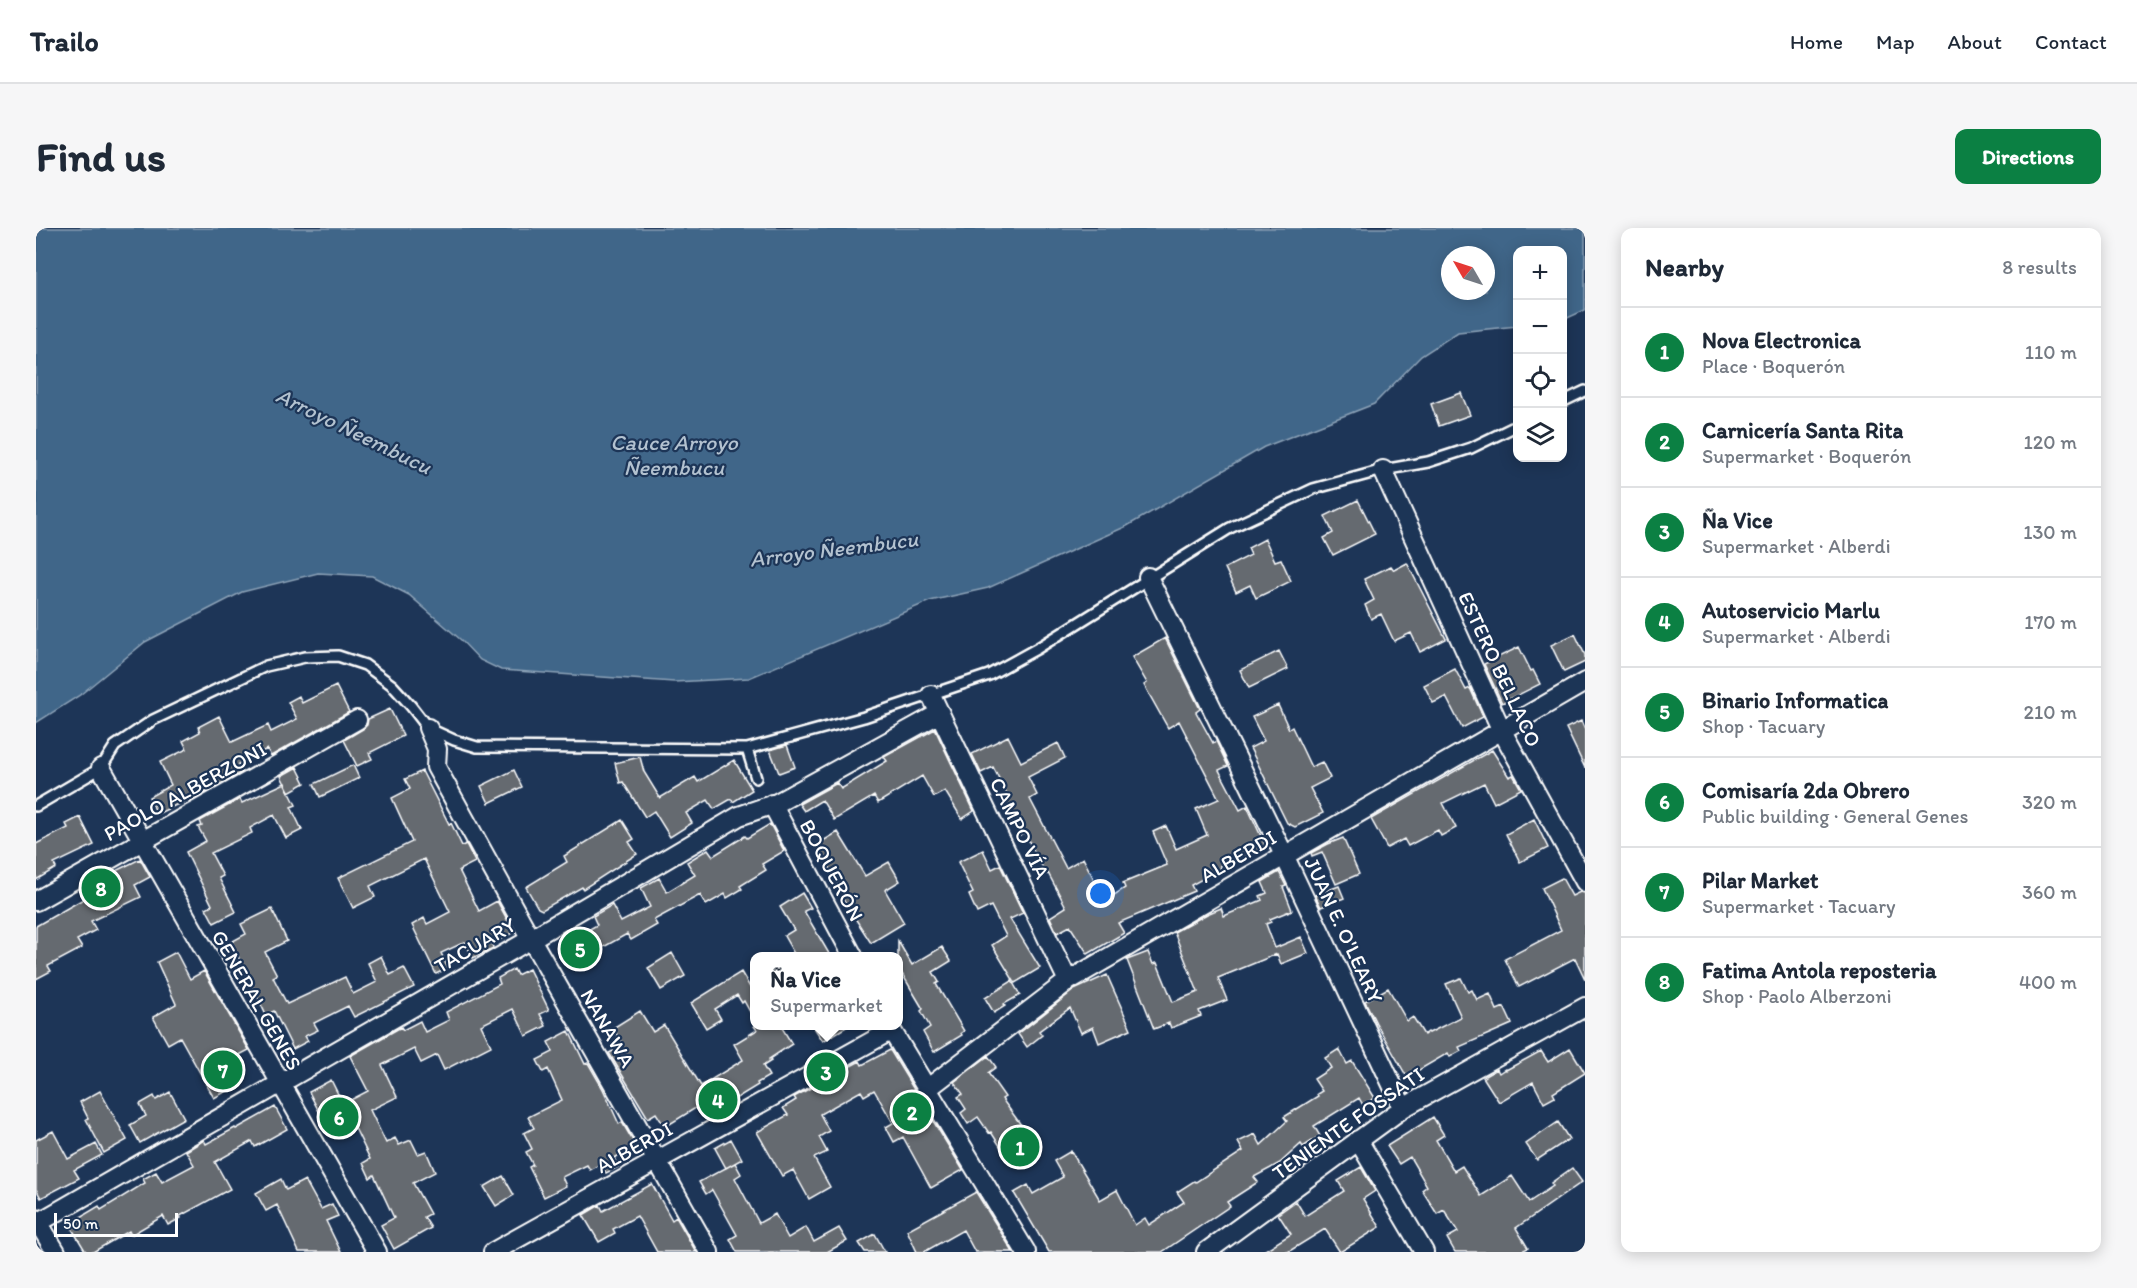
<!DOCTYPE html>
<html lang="en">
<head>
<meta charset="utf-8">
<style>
  :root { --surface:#fff; --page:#f6f6f7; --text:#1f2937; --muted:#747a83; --line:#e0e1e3; --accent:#0b8043 }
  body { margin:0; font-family:Itim,sans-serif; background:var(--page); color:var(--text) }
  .controls { position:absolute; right:18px; top:18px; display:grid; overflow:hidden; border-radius:12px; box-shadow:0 3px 15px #0003 }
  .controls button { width:54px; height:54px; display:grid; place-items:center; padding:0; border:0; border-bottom:2px solid var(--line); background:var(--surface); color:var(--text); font:30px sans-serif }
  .compass { position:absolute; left:1405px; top:18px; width:54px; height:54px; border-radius:50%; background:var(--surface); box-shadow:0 3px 15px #0003; rotate:309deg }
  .scale { position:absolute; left:18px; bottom:15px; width:124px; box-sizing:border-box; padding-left:6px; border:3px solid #fff; border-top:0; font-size:16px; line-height:21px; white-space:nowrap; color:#fff; -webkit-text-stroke:4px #1d3557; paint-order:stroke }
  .you { position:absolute; left:1065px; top:666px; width:21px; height:21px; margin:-15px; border:4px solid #fff; border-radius:50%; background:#1a73e8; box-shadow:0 0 0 9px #1a73e833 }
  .badge { display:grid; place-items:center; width:39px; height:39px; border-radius:50%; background:var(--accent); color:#fff; font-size:20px; font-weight:700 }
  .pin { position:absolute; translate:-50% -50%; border:3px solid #fff; box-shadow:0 2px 6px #0006 }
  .popup { position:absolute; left:714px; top:724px; width:153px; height:78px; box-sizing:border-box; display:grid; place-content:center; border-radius:12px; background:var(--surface); filter:drop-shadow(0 2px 4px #0005); font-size:20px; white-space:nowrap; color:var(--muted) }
  .popup b { font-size:22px; color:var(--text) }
  .popup::after { content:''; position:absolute; left:50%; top:100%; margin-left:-12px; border:12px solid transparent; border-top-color:var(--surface) }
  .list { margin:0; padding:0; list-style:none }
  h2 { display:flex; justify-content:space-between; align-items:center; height:78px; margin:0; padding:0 24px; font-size:26px }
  h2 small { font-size:20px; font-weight:400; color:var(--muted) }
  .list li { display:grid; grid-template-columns:39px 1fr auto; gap:18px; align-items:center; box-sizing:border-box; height:90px; padding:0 24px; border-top:2px solid var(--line) }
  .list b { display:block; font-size:22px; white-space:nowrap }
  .list p { margin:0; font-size:20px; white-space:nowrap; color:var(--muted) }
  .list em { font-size:20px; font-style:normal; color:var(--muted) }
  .icon { flex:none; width:33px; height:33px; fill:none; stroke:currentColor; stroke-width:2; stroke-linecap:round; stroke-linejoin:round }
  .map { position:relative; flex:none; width:1549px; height:1024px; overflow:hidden; border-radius:12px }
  header { display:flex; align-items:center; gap:36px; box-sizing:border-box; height:84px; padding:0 30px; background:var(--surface); border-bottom:2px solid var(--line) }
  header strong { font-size:28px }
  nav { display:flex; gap:33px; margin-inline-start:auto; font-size:21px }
  .intro { display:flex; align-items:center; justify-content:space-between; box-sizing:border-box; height:144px; padding:0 36px }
  h1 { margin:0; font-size:42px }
  .button { padding:15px 27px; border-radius:12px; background:var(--accent); color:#fff; font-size:21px; font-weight:700 }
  main { display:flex; gap:36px; padding:0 36px }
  aside { flex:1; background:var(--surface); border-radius:12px; box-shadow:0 3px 15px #0003 }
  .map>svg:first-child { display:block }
  .water { fill:#416689; stroke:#8da3b8; stroke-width:1.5; fill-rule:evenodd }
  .building { fill:#656a70; stroke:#fff; stroke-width:1.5 }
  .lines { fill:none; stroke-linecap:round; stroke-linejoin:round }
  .lane-casing { stroke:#fff; stroke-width:14 }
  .street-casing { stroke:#fff; stroke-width:22 }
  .lane { stroke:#1d3557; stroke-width:9 }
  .street { stroke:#1d3557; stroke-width:18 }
  .labels { text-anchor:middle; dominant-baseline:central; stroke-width:4.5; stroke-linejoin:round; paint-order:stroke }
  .street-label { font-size:21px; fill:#fff; stroke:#1d3557 }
  .water-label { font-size:22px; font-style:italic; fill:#b3c2d0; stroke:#1d3557 }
</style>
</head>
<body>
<header>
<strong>Trailo</strong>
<nav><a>Home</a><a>Map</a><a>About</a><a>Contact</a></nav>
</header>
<div class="intro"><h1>Find us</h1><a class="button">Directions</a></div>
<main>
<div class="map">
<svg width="1549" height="1024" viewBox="0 0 1549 1024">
  <rect width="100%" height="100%" fill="#1d3557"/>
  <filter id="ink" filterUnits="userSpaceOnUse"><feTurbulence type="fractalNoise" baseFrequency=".0167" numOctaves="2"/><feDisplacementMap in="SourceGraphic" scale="12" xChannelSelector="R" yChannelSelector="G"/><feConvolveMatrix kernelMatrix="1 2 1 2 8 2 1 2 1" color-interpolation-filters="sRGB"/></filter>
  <g filter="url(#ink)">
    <!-- water -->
    <path class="water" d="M0 0H1549V82L1527 92 1526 22H1482L1481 98 1422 104 1385 128 1338 176 1228 219 1091 298 952 360 894 373 713 450 638 454 465 442 444 432 425 412 373 367 336 348 282 345 206 364 109 414 44 467 0 495ZM1414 27H1450V63H1414Z"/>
    <!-- building -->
    <path class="building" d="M1425 165 1434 187 1403 198 1395 176Z
      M1322 272 1339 306 1297 327 1288 310 1297 305 1289 288Z
      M1229 311 1239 333 1245 331 1255 353 1220 370 1214 357 1200 364 1189 340 1215 327 1212 320Z
      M1371 335 1410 411 1384 424 1375 405 1358 413 1345 386 1335 391 1329 377 1338 372 1328 351 1355 338 1358 342Z
      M1539 406 1549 427V434L1528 444 1515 417Z
      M1129 410 1164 481 1160 484 1177 515 1180 513 1192 538 1183 542 1204 582 1211 578 1230 619 1208 630 1207 628 1184 638 1185 641 1155 657 1158 663 1082 695 1088 705 1052 726 1034 698 1021 705 1014 689 1030 679 1012 645 1010 646 988 604 984 607 966 571 972 568 957 539 945 545 936 526 972 508 985 534 1022 515 1029 530 992 549 1001 567 994 571 1030 640 1047 630 1069 673 1089 660 1087 655 1131 637 1117 604 1130 598 1140 621 1171 607 1160 581 1183 571 1143 493 1132 500 1108 457 1111 455 1096 429Z
      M1483 419 1495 443 1497 442 1504 456 1466 475 1448 436Z
      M1243 423 1252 441 1213 460 1204 442Z
      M1419 441 1430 462 1434 460 1447 489 1426 500 1410 469 1397 475 1388 457Z
      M300 458 313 484 235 528 231 521 202 536 206 544 154 573 153 571 121 586 113 569 135 557 124 534 151 521 147 513 164 504 162 499 183 488 196 514 232 497 235 504 261 491 252 474 263 468 266 475Z
      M1242 477 1253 501 1256 499 1275 539 1286 534 1294 550 1274 560 1287 585 1259 599 1251 595 1214 520 1228 513 1216 489Z
      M354 481 367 508 333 525 336 531 321 538 308 512 327 501 331 497 332 491Z
      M1545 493 1549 502V540L1530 500Z
      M899 501 938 583 926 591 909 563 898 569 886 548 842 575 838 568 798 592 786 572 768 583 763 576 801 555 805 561 851 533 848 529Z
      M751 517 759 539 743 545 734 522Z
      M1456 522 1473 549 1477 547 1485 561 1458 575 1448 555 1407 575 1420 600 1405 608 1402 602 1372 618 1368 611 1351 620 1335 591Z
      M604 529 608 544 624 570 659 549 662 554 698 532 716 562 697 574 695 571 678 581 672 572 650 585 656 595 634 609 618 583 609 589 587 554 584 555 579 535Z
      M317 537 323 550 284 569 278 556Z
      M261 539 269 555 253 564 245 548Z
      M478 542 486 559 453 575 445 558Z
      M386 543 413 596 415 595 426 618 430 616 439 634 423 642 443 683 461 673 478 704 456 716 457 720 437 730 429 714 405 725 412 740 400 746 376 697 388 690 391 696 414 684 388 631 334 658 339 669 317 680 302 650 376 614 356 570 374 561 369 551Z
      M249 555 260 577 255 579 266 602 250 610 238 587 214 600 216 605 175 625 187 648 183 650 200 684 178 695 170 680 176 677 150 624 170 613 162 599 166 598 164 593 204 571 206 575Z
      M44 589 58 617 18 636 20 640 0 652V616L32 600 30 596Z
      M1498 591 1512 620 1484 634 1470 606Z
      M586 592 598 611 593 614 601 626 547 661 546 659 506 682 502 680 490 659 531 634 528 628Z
      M734 596 748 623 726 636 730 642 704 658 706 661 691 670 689 666 670 677 664 667 618 692 621 697 595 712 591 706 562 722 563 725 536 737 525 717 561 697 557 688 576 677 585 694 614 679 605 660 623 650 631 664 659 647 651 634 672 621 677 628 709 608 711 610Z
      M802 604 829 648 853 634 864 653 849 662 868 695 835 715 806 670 809 668 780 617Z
      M1307 610 1323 646 1300 656 1286 624 1276 628 1275 625 1292 616Z
      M947 622 956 641 964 637 987 685 974 691 1004 740 979 755 956 717 970 708 955 678 941 685 933 667 937 665 922 634Z
      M104 631 114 649 99 657 105 669 55 693 60 702 41 712 46 720 12 738 15 743 0 751V698L58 665 53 656Z
      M1243 644 1250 658 1247 659 1256 682 1234 691 1235 694 1230 696 1239 720 1265 709 1272 725 1245 736 1241 726 1182 750 1191 772 1163 783 1165 788 1135 800 1133 795 1118 801 1091 732 1112 724 1117 736 1121 735 1137 774 1162 764 1138 704 1171 686 1185 680 1188 688 1226 672 1224 668 1231 665 1226 654Z
      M1526 650 1536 668 1544 664 1549 665V751L1539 730 1483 759 1469 731 1525 702 1506 660Z
      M1303 658 1308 670 1285 679 1279 667Z
      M766 665 775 680 768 683 795 729H760L748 708 758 702 744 679Z
      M236 681 251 713 229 724 241 747 237 749 251 776 309 749 317 766 341 754 332 735 345 728 354 747 368 740 378 759 318 789 312 778 278 795 282 802 269 808 272 813 257 821 238 783 230 787 195 714 210 706 205 696Z
      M862 713 876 737 906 719 915 733 897 744 903 754 900 756 928 803 925 805 926 807 898 824 887 804 894 799 885 783 887 781 862 739Z
      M140 724 154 751 168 743 213 822 190 834 202 857 178 870 144 809 132 816 117 789 140 776 121 734Z
      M636 725 649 748 625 762 612 740Z
      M478 741 481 747 493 741 513 782 504 786 510 798 490 808 477 781 445 797 455 818 408 842 401 827 385 835 378 821 346 837 361 869 334 882 350 915 359 910 363 917 375 912 382 926 390 923 399 944 377 955 394 986 388 989 395 1000 358 1021 345 997 358 990 338 947 334 950 327 935 334 931 316 894 294 905 273 864 295 852 307 876 332 863 314 828 365 799 367 802 384 793 389 804 413 792 410 784 464 756 462 750Z
      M705 744 718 766V791L708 773 706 775 701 767 679 781 685 791 670 800 655 775Z
      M1071 747 1095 801 1063 815 1057 799 1045 805 1034 780 1003 803 1006 807 991 819 982 806 1038 762Z
      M1425 750 1432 764 1436 762 1441 772 1454 766 1461 782 1468 779 1476 796 1423 819 1425 823 1414 829 1412 825 1371 849 1340 795 1329 773 1352 760 1371 793 1377 789 1388 807 1392 804 1393 805 1425 789 1410 756Z
      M976 753 984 767 968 776 969 778 958 785 949 770Z
      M604 783 617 804 628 797 665 858 707 832 698 816 721 802 718 798H745L756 816 733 831 735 833 727 838 733 848 721 855 722 857 673 887 666 876 629 899 620 885 612 890 573 825 577 823 576 820 585 814 577 800Z
      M777 798H812L787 813Z
      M533 803 549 836 552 835 567 861 583 896 586 894 600 918 578 930 582 939 570 945 565 936 554 942 551 937 526 949 530 958 508 969 493 939 497 937 490 924 496 921 488 905 498 900 492 889 526 872 512 841 507 844 501 832 517 824 512 814Z
      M1534 820 1549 845 1517 865 1519 869 1508 875 1497 854 1463 874 1447 849 1461 841 1463 845 1469 841 1470 842 1505 823 1512 834Z
      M1303 821 1311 836 1316 833 1339 870 1327 877 1323 870 1278 898 1284 908 1267 919 1265 916 1244 935 1218 949 1222 954 1191 974 1194 978 1126 1024H1013L978 965 992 957 997 966 1027 949 1018 933 1035 923 1064 972 1081 962 1099 997 1109 990 1113 997 1148 974 1141 964 1158 953 1160 954 1207 923 1202 914 1219 906 1225 917 1251 893 1248 889 1282 868 1281 866 1286 863 1278 851 1295 840 1289 830Z
      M854 822 927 942 895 960 867 909 858 914 850 899 857 895 838 862 828 868 825 863 784 886 793 903 783 909 791 924 778 930 794 959 773 971 757 942 746 948 721 904 752 887 747 880 760 872 758 869 824 833 826 837Z
      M952 828 960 839 952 845 969 869 966 871 988 901 990 900 1003 922 977 938 955 904 953 905 942 889 932 896 925 885 930 881 922 869 927 866 918 854Z
      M64 863 91 912 68 925 50 891 52 890 44 874Z
      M134 864 148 890 104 915 94 897 110 888 104 876 118 868 120 872Z
      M239 879 251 901 219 919 216 913 179 934 194 961 144 988 145 990 132 997 127 988 95 1007 93 1003 57 1024H50L33 996 63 978 65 982 109 955 107 951 120 944 126 954 158 937 150 923 168 912 170 916 199 900 200 901Z
      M1397 889 1408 907 1400 912 1418 943 1426 938 1445 968 1476 948 1493 974 1517 958 1515 955 1536 940 1546 954 1480 1000 1492 1020 1484 1024H1419L1411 1010 1422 1004 1408 982 1401 986 1386 962 1391 958 1374 929 1363 936 1351 918Z
      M1522 894 1533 911 1501 932 1490 916Z
      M17 903 32 931 60 916 66 927 38 942 43 950 5 970 0 961V912Z
      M695 911 706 931 690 940 679 920Z
      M699 935 705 946 699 950 723 995 739 986 752 1010 770 999 778 1014 803 1000 811 1013 791 1024H701L694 1011 701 1007 676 962 670 966 663 954Z
      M1325 939 1339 963 1327 971 1344 999 1304 1024 1289 1001 1252 1024H1226L1255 1006 1242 986 1260 973 1269 988 1308 963 1302 953Z
      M467 948 478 967 460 978 448 959Z
      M245 951 250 962 269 952 285 981 296 976 302 988 290 993 305 1024H263L241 977 230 983 220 965Z
      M616 956 636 992 640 989 660 1024H621L601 988 577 1001 579 1005 563 1014 547 987 564 977 567 983Z
      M940 964 977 1024H939L927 1002 888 1024H881L871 1002Z
      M839 1006 849 1024H829L823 1015Z"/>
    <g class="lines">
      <!-- lane casing -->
      <g class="lane-casing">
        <path id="lane" d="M1526 174 1549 163
          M711 521 720 550
          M0 578 65 540 79 518 117 492 230 438 269 429 302 428 329 437 356 457 375 478 392 500 418 512 441 519 711 521 828 489 953 447 1002 420 1194 300 1277 261 1347 242 1392 234 1435 220 1482 197"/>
      </g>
      <!-- street casing -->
      <g class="street-casing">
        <path id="street" d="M1347 242 1466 503 1549 654
          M1112 349 1248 627 1367 880
          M895 467 1032 753
          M392 500 401 521 400 539 495 711 673 1024
          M65 540 341 1024
          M736 576 817 728
          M0 673 321 492
          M853 798 990 1024
          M891 861 1032 753 1549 454
          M1322 912 1388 1024
          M0 991 20 1024
          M0 996 495 711 703 588 741 575 904 485
          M457 1024 856 802
          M1170 1024 1367 880 1549 779"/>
      </g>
      <!-- lane -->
      <use href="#lane" class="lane"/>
      <!-- street -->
      <use href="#street" class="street"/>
    </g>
  </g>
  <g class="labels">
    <!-- street labels -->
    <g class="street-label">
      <text transform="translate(1464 441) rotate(65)">ESTERO BELLACO</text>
      <text transform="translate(149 563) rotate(-29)">PAOLO ALBERZONI</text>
      <text transform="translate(984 600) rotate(64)">CAMPO VÍA</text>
      <text transform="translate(1202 628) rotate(-30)">ALBERDI</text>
      <text transform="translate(796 642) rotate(62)">BOQUERÓN</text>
      <text transform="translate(1308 702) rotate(65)">JUAN E. O'LEARY</text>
      <text transform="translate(439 717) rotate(-30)">TACUARY</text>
      <text transform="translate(221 772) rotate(60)">GENERAL GENES</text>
      <text transform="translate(572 800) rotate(60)">NANAWA</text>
      <text transform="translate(1312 895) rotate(-35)">TENIENTE FOSSATI</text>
      <text transform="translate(598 919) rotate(-29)">ALBERDI</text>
    </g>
    <!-- water labels -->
    <g class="water-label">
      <text transform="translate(318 203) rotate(26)">Arroyo Ñeembucu</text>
      <text x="638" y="214">Cauce Arroyo<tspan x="638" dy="25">Ñeembucu</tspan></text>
      <text transform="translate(798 321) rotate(-7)">Arroyo Ñeembucu</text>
    </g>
  </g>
</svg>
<div class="controls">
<button>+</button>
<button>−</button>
<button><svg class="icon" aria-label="locate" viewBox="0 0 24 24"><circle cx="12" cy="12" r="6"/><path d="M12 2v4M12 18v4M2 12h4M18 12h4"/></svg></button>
<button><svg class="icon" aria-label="layers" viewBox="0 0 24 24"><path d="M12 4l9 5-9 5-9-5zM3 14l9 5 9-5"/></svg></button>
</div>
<svg class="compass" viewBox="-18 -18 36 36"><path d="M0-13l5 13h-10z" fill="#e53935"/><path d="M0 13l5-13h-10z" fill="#747a83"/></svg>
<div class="scale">50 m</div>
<div class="you"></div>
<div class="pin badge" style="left:984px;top:919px">1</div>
<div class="pin badge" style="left:876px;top:884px">2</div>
<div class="pin badge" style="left:790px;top:844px">3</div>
<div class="popup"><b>Ña Vice</b>Supermarket</div>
<div class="pin badge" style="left:682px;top:872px">4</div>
<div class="pin badge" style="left:544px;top:721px">5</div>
<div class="pin badge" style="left:303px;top:889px">6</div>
<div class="pin badge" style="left:187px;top:842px">7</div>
<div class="pin badge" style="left:65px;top:660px">8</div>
</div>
<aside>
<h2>Nearby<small>8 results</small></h2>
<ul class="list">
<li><span class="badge">1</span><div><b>Nova Electronica</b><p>Place · Boquerón</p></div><em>110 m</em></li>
<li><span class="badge">2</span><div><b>Carnicería Santa Rita</b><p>Supermarket · Boquerón</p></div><em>120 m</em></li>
<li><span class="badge">3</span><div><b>Ña Vice</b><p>Supermarket · Alberdi</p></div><em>130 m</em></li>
<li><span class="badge">4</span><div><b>Autoservicio Marlu</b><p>Supermarket · Alberdi</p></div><em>170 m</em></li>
<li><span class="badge">5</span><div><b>Binario Informatica</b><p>Shop · Tacuary</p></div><em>210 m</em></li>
<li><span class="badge">6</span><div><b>Comisaría 2da Obrero</b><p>Public building · General Genes</p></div><em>320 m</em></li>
<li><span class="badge">7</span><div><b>Pilar Market</b><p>Supermarket · Tacuary</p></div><em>360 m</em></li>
<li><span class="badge">8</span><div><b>Fatima Antola reposteria</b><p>Shop · Paolo Alberzoni</p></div><em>400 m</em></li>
</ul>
</aside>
</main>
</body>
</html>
